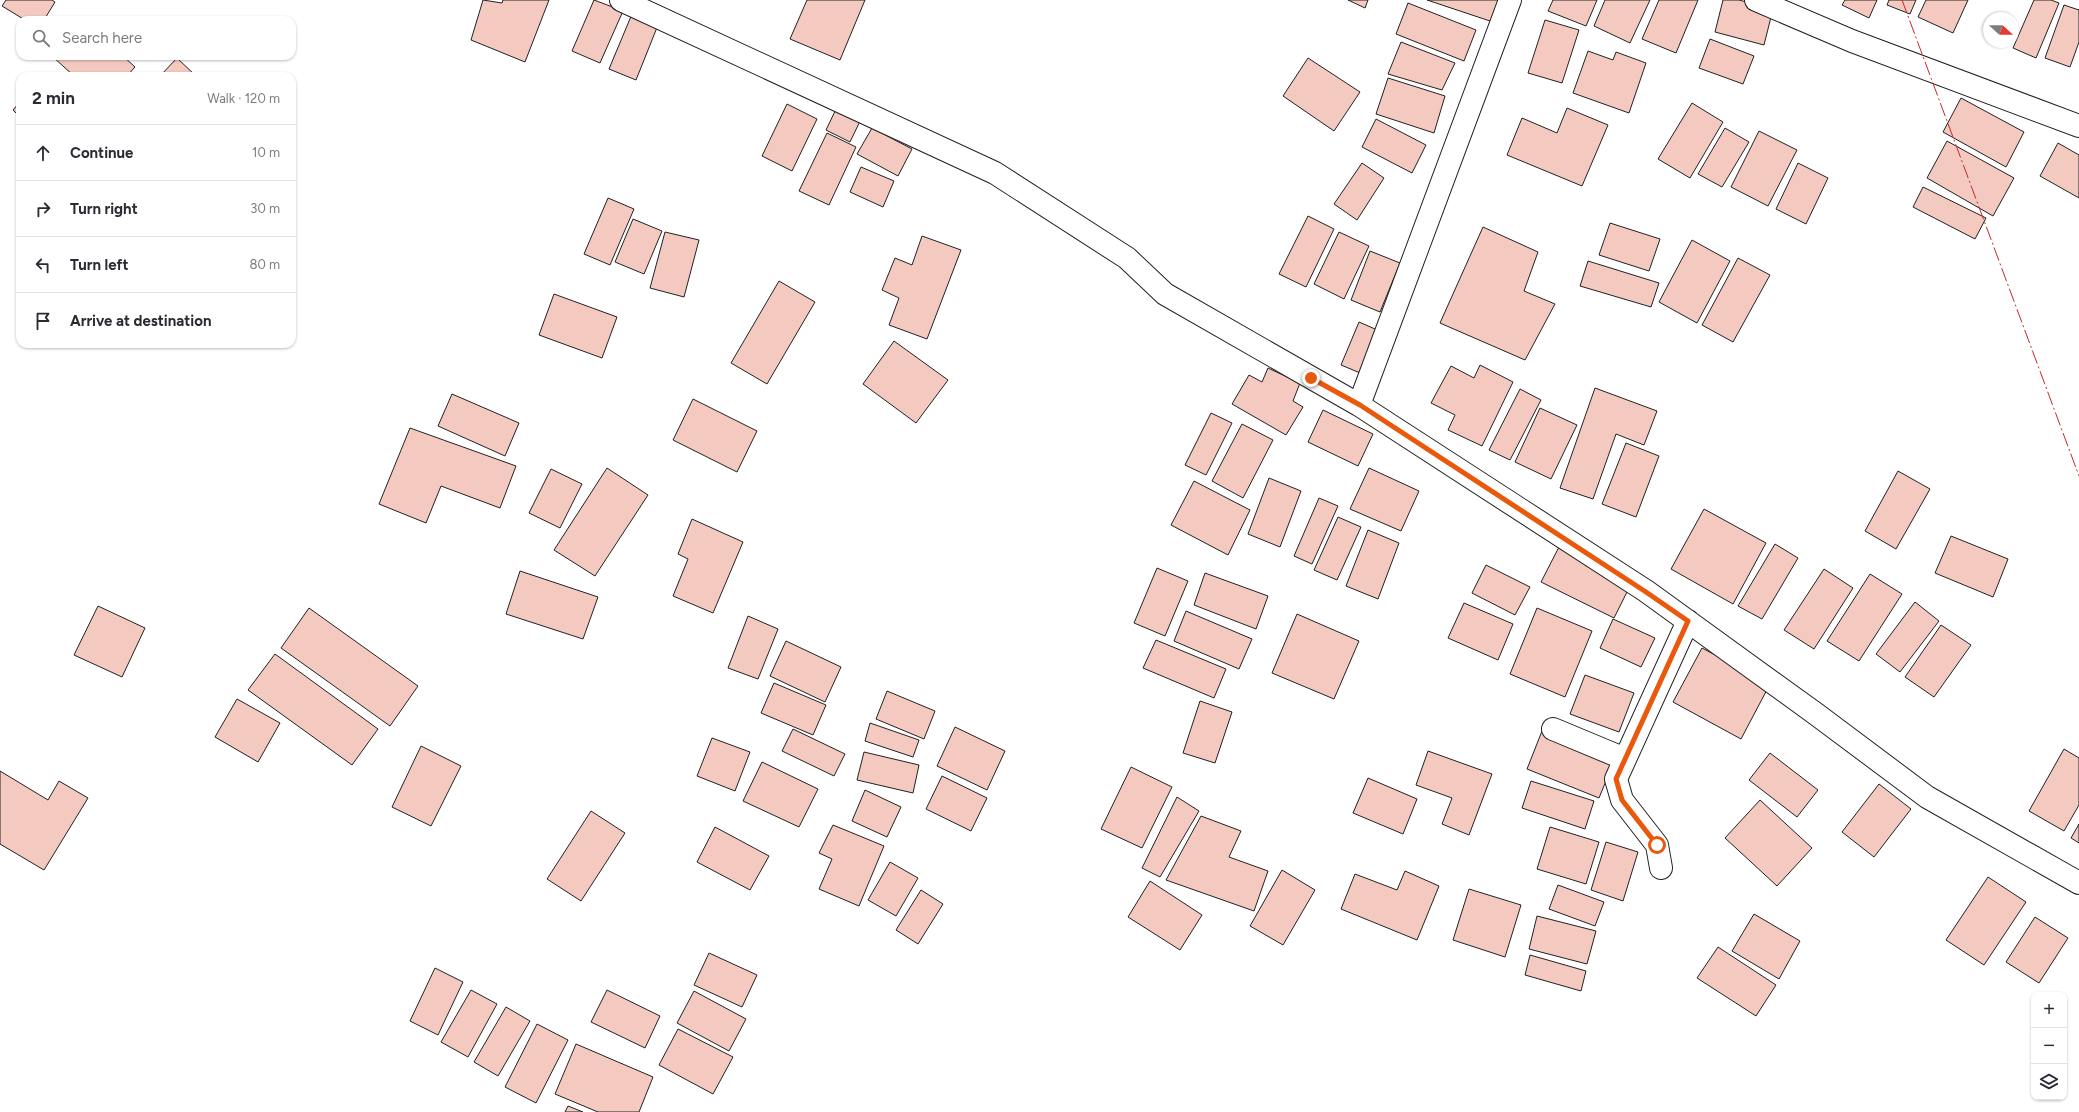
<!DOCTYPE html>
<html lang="en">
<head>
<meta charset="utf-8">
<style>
  :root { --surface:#fff; --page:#f2f2f3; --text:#2b2b33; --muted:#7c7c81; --line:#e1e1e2 }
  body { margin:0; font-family:Figtree,sans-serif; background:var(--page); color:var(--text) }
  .controls { position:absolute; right:12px; bottom:12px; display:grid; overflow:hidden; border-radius:8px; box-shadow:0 1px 3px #0004 }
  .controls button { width:36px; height:36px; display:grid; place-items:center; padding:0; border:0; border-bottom:1px solid var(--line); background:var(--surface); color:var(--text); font:20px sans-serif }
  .compass { position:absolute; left:1983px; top:12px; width:36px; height:36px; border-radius:50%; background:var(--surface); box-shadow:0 1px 3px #0004; rotate:111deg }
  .stop { position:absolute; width:12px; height:12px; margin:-9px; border:3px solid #ea580c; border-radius:50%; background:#fff }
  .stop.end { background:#ea580c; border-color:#fff; box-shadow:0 1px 4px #0008 }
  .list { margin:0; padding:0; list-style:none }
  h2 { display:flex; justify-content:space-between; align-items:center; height:52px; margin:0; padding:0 16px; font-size:17px }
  h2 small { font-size:13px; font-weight:400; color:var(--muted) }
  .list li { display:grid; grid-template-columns:26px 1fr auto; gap:12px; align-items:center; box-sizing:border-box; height:56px; padding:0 16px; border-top:1px solid var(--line) }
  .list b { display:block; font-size:15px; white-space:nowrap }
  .list em { font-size:13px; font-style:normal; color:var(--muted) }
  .icon { flex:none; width:22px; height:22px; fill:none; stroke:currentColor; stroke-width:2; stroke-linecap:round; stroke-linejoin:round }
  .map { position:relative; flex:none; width:2079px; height:1112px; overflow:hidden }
  .search { position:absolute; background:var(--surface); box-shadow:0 1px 3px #0004; left:16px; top:16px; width:280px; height:44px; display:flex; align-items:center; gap:10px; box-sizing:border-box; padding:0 14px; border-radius:12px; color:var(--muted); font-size:15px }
  .panel { position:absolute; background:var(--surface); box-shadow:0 1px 3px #0004; left:16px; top:72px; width:280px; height:276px; border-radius:12px }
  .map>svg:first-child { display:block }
  .building { fill:#f3c9c0; stroke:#222 }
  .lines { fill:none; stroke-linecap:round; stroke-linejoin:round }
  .street-casing { stroke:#222; stroke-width:24 }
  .street { stroke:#fff; stroke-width:22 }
  .power { stroke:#c62828; stroke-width:1; stroke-dasharray:14 3 2 3; stroke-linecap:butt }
  .route { stroke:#ea580c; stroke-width:5 }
</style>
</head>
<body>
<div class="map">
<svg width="2079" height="1112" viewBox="0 0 2079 1112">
  <rect width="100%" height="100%" fill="#fff"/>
  <!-- building -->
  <path class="building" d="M6 0H52L55 2 44 20H25L2 6Z
    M483 0 502 3 503 0H549L525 62 471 40Z
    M594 0 623 11 600 63 572 51Z
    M807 0H865L840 60 790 39Z
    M1348 0H1368L1365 8Z
    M1427 0H1500L1493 22Z
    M1553 0H1597L1586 26 1548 11Z
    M1605 0H1650L1630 43 1594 26Z
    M1659 0H1698L1676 53 1642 39Z
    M1723 0H1739L1773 9 1764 45 1715 32Z
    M1845 0H1877L1869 18 1842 5Z
    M1889 0H1916L1910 14 1887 5Z
    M1926 0H1968L1953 33 1918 17Z
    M2034 0H2051L2059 3 2036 58 2013 48Z
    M1408 3 1476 30 1464 61 1396 34Z
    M2064 5 2079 10V42L2070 67 2045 58Z
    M632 14 658 25 636 80 609 69Z
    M1545 20 1579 30 1562 83 1528 73Z
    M1710 39 1754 56 1743 84 1699 68Z
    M1401 42 1455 63 1442 90 1388 74Z
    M1588 51 1613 60 1616 52 1646 63 1629 113 1573 93Z
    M54 56H123L135 67 127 76H74L53 57Z
    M177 58 196 76H160Z
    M1308 58 1360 92 1334 131 1283 96Z
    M1388 78 1445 96 1434 133 1376 114Z
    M1961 98 2024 132 2006 167 1943 132Z
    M20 102V117L13 110Z
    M1692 103 1723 122 1690 178 1658 159Z
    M787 104 817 119 792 171 762 156Z
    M838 105 862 117 850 142 826 130Z
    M1567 108 1608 125 1582 186 1507 155 1522 118 1557 133Z
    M1376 119 1426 145 1412 173 1362 147Z
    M872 128 912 149 898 176 857 154Z
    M1725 128 1749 142 1722 187 1698 174Z
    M1759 131 1797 150 1768 206 1731 187Z
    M827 133 856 147 829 205 799 191Z
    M1947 141 2014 178 1993 216 1927 178Z
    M2058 143 2079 155V198L2040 176Z
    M1362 163 1384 178 1357 220 1334 204Z
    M1798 163 1828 178 1806 224 1776 209Z
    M861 167 894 181 883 207 850 192Z
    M1923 187 1986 218 1975 239 1913 207Z
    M608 198 634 209 610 265 584 254Z
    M1308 216 1334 229 1306 287 1279 274Z
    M633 219 662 231 644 274 615 262Z
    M1610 223 1660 239 1649 271 1599 255Z
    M1483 227 1538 252 1524 291 1555 304 1525 360 1440 323Z
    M665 232 699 240 684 297 650 288Z
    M1339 232 1369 246 1344 299 1314 284Z
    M922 236 961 250 927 339 889 325 899 298 882 290 895 258 912 265Z
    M1692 240 1730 261 1697 323 1659 302Z
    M1370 251 1400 263 1380 312 1351 300Z
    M1738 258 1770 275 1733 342 1702 325Z
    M1588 261 1659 283 1651 307 1580 286Z
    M779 281 815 302 767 384 731 363Z
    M554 294 617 317 602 358 539 335Z
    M1359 322 1382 332 1365 375 1341 365Z
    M894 341 948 380 916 423 863 384Z
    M1480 365 1513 382 1482 446 1448 430 1455 415 1431 403 1451 366 1474 378Z
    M1268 368 1300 383 1293 401 1303 407 1286 435 1232 404 1249 375 1262 382Z
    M1595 388 1657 411 1644 445 1616 434 1593 499 1560 488Z
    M1520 389 1541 400 1510 460 1489 450Z
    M452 394 519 423 505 456 438 426Z
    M693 399 757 431 737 472 673 440Z
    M1540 408 1577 425 1551 479 1515 462Z
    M1323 410 1373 434 1358 466 1308 442Z
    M1211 413 1232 423 1206 475 1185 465Z
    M1242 424 1273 440 1243 498 1212 481Z
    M410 428 516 466 500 508 441 486 426 523 379 504Z
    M1626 443 1659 456 1636 517 1602 504Z
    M607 468 648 495 595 576 554 550Z
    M1369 468 1419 491 1401 531 1350 509Z
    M551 469 582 484 560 528 529 513Z
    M1898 471 1930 489 1896 549 1865 531Z
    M1269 478 1301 491 1280 547 1248 534Z
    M1194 481 1250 510 1228 555 1171 525Z
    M1319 498 1338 506 1312 564 1294 556Z
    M1704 509 1766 543 1733 604 1671 569Z
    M1338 517 1361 527 1337 580 1314 570Z
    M692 519 743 542 713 613 673 596 688 559 678 554Z
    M1368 530 1399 543 1378 599 1346 586Z
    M1951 536 2008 559 1993 597 1935 573Z
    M1775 544 1798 558 1762 619 1738 606Z
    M1559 547 1631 584 1614 618 1541 582Z
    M1486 565 1530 587 1515 615 1472 593Z
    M1157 568 1188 581 1165 636 1134 623Z
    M1824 569 1853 588 1814 649 1784 630Z
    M520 571 598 597 583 639 506 614Z
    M1205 573 1268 596 1256 629 1194 605Z
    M1870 574 1902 594 1859 661 1827 641Z
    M1915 602 1939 621 1900 672 1876 654Z
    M1464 603 1513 624 1498 660 1448 638Z
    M98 606 145 628 122 677 74 655Z
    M309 608 418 686 390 726 281 648Z
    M1537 608 1592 631 1565 697 1510 674Z
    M1186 611 1252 639 1239 669 1174 641Z
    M1297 614 1359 641 1334 699 1272 673Z
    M748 616 778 629 758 679 728 668Z
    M1613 619 1655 638 1641 667 1600 648Z
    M1941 625 1971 645 1934 697 1905 677Z
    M1156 640 1226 669 1214 698 1143 668Z
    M786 641 841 667 825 702 770 676Z
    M1702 648 1770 684 1741 739 1673 702Z
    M275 654 378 729 352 765 248 690Z
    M1585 675 1634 693 1619 732 1570 714Z
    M774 683 826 705 813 735 761 713Z
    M887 691 935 711 924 739 876 719Z
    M237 699 280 723 258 762 215 737Z
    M1200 701 1232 712 1215 763 1183 753Z
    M870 723 919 740 913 757 865 741Z
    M955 727 1005 751 987 790 937 766Z
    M793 729 845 754 834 776 782 751Z
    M1542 731 1615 759 1599 798 1527 769Z
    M712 738 750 752 735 791 697 776Z
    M421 746 461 766 431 826 392 807Z
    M2064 749 2079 758V805L2064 831 2029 811Z
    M1428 751 1492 774 1469 835 1442 824 1452 798 1416 785Z
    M864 752 919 765 913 793 857 780Z
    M1770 753 1818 790 1797 817 1749 780Z
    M762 762 818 789 799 827 743 801Z
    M1131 767 1172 787 1142 848 1101 829Z
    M0 771 48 800 59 781 88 798 44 870 0 844Z
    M942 776 987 798 971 831 926 809Z
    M1368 778 1417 799 1403 834 1353 813Z
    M1531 781 1594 801 1585 829 1522 808Z
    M1879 784 1911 809 1874 857 1842 832Z
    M865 790 901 807 887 837 852 821Z
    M1177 797 1199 811 1160 877 1142 868Z
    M1760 800 1812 848 1777 886 1725 838Z
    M591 811 625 833 581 901 547 879Z
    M1201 816 1241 831 1229 857 1268 871 1254 911 1166 880Z
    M2079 824V843L2071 838Z
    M833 825 884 846 859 906 819 889 832 859 819 853Z
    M715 827 769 856 750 890 697 862Z
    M1550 827 1599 842 1586 884 1537 869Z
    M1606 842 1638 852 1623 901 1591 890Z
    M890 862 918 878 896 916 868 900Z
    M1282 870 1315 890 1283 945 1250 926Z
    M1405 871 1439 886 1417 940 1341 909 1355 874 1397 890Z
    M1988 877 2026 902 1984 965 1946 940Z
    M1150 881 1202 915 1180 950 1128 917Z
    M1558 885 1604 902 1595 926 1549 909Z
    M1469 889 1521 905 1505 957 1453 940Z
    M921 890 943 904 918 944 896 930Z
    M1754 914 1800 941 1779 979 1732 951Z
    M1537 916 1596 931 1587 964 1529 949Z
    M2035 917 2068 938 2039 983 2006 962Z
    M1718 947 1776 985 1756 1016 1697 978Z
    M709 953 757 975 742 1007 694 985Z
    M1530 955 1586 971 1581 991 1525 975Z
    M435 968 463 982 438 1035 410 1021Z
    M471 990 497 1004 468 1057 441 1042Z
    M607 990 660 1016 645 1048 591 1022Z
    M694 991 746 1019 729 1051 677 1023Z
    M506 1007 530 1021 498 1076 474 1062Z
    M537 1024 568 1040 536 1103 505 1087Z
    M678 1029 733 1057 713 1094 659 1065Z
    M576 1044 653 1077 639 1112H598L555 1094Z
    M568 1106 583 1112H565Z"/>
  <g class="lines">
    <!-- street casing -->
    <g class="street-casing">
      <path id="street" d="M621 0 995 173 1127 258 1165 294 1359 405 1646 591 1816 714 1927 797 2079 883
        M1756 0 1852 41 2079 126
        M1359 405 1510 0
        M1553 729 1625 759
        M1661 868 1657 845 1622 800 1616 779 1688 621"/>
    </g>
    <!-- street -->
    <use href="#street" class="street"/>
    <!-- power -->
    <path class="power" d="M1902 0 2079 476"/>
  </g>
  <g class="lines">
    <!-- route -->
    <path class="route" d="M1311 378 1360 405 1646 592 1688 621 1616 779 1622 800 1657 845"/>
  </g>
</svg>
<div class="controls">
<button>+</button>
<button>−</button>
<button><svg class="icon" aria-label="layers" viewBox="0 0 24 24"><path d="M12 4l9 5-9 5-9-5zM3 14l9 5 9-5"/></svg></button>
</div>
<svg class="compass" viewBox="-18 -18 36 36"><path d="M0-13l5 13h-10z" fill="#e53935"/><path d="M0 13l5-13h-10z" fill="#7c7c81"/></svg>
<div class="stop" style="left:1657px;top:845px"></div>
<div class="stop end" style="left:1311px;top:378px"></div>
<div class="search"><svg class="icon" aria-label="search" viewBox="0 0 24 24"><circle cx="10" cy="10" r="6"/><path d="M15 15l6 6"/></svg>Search here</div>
<section class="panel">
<h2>2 min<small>Walk · 120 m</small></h2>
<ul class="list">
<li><svg class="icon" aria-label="ahead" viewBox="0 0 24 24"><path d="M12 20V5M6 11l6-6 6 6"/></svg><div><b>Continue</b></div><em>10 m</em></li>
<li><svg class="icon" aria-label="right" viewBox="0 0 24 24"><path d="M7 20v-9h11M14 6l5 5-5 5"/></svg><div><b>Turn right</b></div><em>30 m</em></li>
<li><svg class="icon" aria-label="left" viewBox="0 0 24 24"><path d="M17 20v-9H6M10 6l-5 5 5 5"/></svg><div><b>Turn left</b></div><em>80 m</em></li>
<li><svg class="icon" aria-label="arrive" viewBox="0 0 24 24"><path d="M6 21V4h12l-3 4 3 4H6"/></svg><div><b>Arrive at destination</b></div></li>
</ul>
</section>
</div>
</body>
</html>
